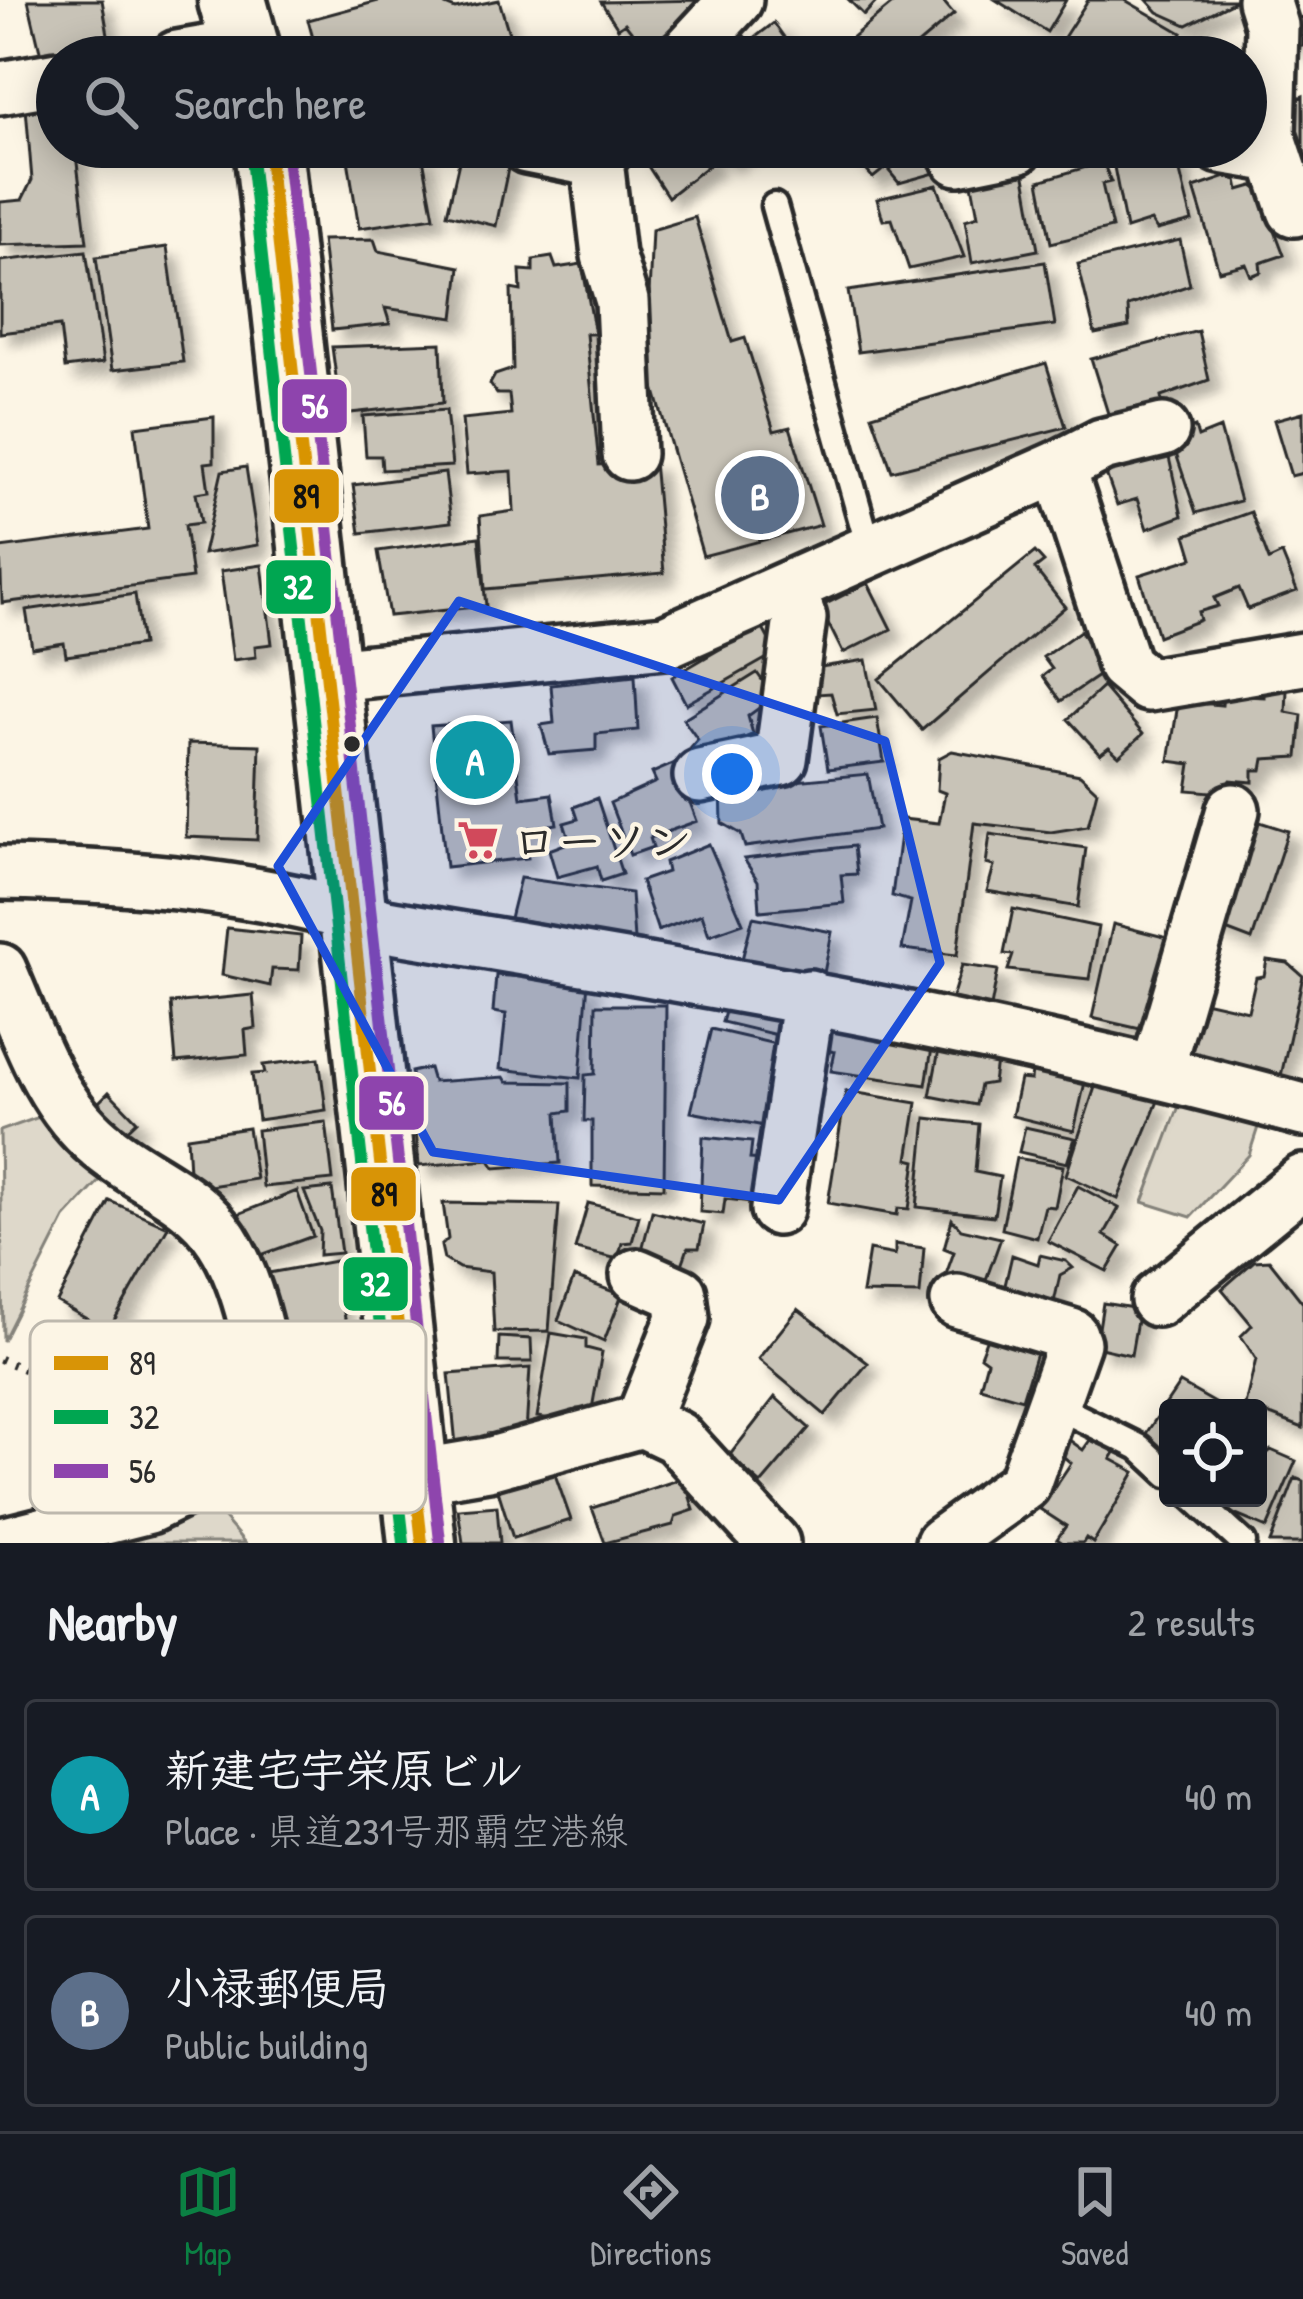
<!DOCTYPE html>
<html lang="en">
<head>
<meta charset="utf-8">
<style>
  :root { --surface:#171b24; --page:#242831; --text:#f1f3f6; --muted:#9ea1a6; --line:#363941; --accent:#0b8043 }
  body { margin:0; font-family:"Patrick Hand","Klee One",sans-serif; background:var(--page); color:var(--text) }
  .controls { position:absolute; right:36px; bottom:36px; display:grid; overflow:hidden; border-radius:12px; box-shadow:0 6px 30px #0003 }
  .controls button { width:108px; height:108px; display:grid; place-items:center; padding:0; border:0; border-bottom:3px solid var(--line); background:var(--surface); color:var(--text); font:60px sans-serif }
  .you { position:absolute; left:732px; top:774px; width:42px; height:42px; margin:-30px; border:9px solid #fff; border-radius:50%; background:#1a73e8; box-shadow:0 0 0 18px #1a73e833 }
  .badge { display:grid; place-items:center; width:78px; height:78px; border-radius:50%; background:var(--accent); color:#fff; font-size:39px; font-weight:700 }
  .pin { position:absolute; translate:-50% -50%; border:6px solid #fff; box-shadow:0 3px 12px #0006 }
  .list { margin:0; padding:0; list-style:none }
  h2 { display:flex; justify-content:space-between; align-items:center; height:156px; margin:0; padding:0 48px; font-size:51px }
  h2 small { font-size:39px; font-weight:400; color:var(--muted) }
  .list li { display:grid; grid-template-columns:78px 1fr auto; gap:36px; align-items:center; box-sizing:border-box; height:192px; margin:0 24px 24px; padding:0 24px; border:3px solid var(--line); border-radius:12px }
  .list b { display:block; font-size:45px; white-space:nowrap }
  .list p { margin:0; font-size:39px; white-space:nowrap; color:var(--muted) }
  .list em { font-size:39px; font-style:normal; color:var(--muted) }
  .icon { flex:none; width:66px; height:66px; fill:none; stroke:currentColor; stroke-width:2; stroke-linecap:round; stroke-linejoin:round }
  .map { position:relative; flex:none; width:1303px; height:1543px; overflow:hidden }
  .search { position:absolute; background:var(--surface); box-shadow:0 6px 30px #0003; left:36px; right:36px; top:36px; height:132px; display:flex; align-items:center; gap:30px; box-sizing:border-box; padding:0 42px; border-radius:66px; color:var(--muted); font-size:45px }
  .sheet { height:588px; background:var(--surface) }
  nav { display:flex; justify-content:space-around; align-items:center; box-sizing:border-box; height:168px; border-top:3px solid var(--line); background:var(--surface); font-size:33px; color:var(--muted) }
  nav a { display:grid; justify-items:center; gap:6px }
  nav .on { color:var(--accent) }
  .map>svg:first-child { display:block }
  .green { fill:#ded8ca; stroke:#84827a; stroke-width:3 }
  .building { fill:#c8c3b7; stroke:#2b2b2b; stroke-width:3; filter:url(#shadow) }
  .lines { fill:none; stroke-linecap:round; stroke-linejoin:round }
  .service-casing { stroke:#2b2b2b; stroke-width:33 }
  .minor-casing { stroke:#2b2b2b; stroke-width:60 }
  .secondary-casing { stroke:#2b2b2b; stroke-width:75 }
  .path { stroke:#2b2b2b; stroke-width:8; stroke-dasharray:3 9; stroke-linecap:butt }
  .service { stroke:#fcf5e5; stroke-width:24 }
  .minor { stroke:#fcf5e5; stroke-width:51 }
  .secondary { stroke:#fcf5e5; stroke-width:66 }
  .bus-1-casing { stroke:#fcf5e5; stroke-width:21 }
  .bus-2-casing { stroke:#fcf5e5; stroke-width:21 }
  .bus-3-casing { stroke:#fcf5e5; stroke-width:21 }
  .bus-1 { stroke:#d89406; stroke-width:12 }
  .bus-2 { stroke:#00a651; stroke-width:12 }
  .bus-3 { stroke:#8e44ad; stroke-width:12 }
  .marked { fill:#1d4ed8; fill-opacity:0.2; stroke:#1d4ed8; stroke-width:9; stroke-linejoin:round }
  .bus-dot { fill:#2b2b2b; stroke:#fcf5e5; stroke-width:4.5 }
  .labels { text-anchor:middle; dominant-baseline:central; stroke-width:9; stroke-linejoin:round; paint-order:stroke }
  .poi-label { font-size:45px; font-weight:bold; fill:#2b2b2b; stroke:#fcf5e5; text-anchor:start }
  .key { fill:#fcf5e5; stroke:#bdb8ad; stroke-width:3 }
  .key-label { font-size:33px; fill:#2b2b2b }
  .line-badge { stroke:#fcf5e5; stroke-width:4.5 }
  .badge-label { font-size:33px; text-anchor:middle; font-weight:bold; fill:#fff }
  .pale-badge-label { font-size:33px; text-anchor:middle; font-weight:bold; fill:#111 }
</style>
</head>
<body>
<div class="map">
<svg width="1303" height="1543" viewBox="0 0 1303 1543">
  <defs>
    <filter id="shadow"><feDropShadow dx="11" dy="11" stdDeviation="6" flood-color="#0004"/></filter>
  </defs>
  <rect width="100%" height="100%" fill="#fcf5e5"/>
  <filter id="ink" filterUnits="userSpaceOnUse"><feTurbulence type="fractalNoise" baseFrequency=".00833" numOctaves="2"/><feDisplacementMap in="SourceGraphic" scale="24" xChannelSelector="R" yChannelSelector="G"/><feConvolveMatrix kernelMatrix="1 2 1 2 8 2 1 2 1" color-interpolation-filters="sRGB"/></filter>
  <g filter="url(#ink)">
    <!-- green -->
    <path class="green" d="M1182 1098 1260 1121 1249 1155 1191 1217 1143 1202Z
      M53 1112 113 1166 65 1218 3 1341 0 1131Z
      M212 1504 245 1543H103Z"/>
    <!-- building -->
    <path class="building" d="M28 0H102L109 40 41 55Z
      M382 0H433L455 9 499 0 516 57H318L308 20Z
      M705 0 646 50 625 23 618 28 601 2Z
      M849 0H878L864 15Z
      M897 0H942L954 14 903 57H836L833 53Z
      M996 0H1066L1047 32Z
      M1088 0H1125L1182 33 1168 57H1086L1061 42Z
      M1147 0H1234L1235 1 1187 25 1158 12Z
      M1303 17V46L1294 47 1287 21Z
      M774 23 798 57H733L721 41 737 27 749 42Z
      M1009 42 1020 43 1021 57H1011Z
      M1001 47 1002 57H940V55Z
      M1303 96V165L1290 134 1295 127 1288 102Z
      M57 103V147H75L87 242 0 245V202L22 200 32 180 26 108Z
      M346 147H375L378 158 422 153 434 217 359 228Z
      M656 147H704L714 161 668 197 642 157Z
      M716 147H745L726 161Z
      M846 147H911L873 178Z
      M916 149 935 173 899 183 889 171Z
      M461 153 509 164 496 226 447 214Z
      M1176 156 1192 221 1157 230 1151 221 1126 229 1114 167Z
      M1103 162 1111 182 1102 184 1112 228 1051 243 1039 181Z
      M1024 170 1038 250 972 263 965 220 978 216 971 179Z
      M1226 177 1237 180 1239 190 1253 186 1260 191 1284 255 1260 263 1261 272 1251 276 1246 264 1219 271 1194 188Z
      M937 185 964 257 909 269 892 219 883 220 877 199Z
      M695 217 732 342 745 338 774 431 790 427 821 525 703 556 646 360 652 230Z
      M374 239 378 251 460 267 454 318 385 308 390 324 332 330 322 240Z
      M1180 240 1190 285 1128 306 1129 327 1095 334 1078 264Z
      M167 247 183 362 112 370 96 257Z
      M86 251 103 363 65 368 60 326 0 333V261Z
      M552 257 556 268 582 264 595 334H586L599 465 654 461 664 573 485 589 480 516 514 511 512 471 467 474 462 419 511 414 509 394H497L490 384 495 375 513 369 511 289 521 291 520 270 533 271V260Z
      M1045 262 1055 325 858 352 848 291Z
      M1198 331 1209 380 1161 397 1163 407 1110 420 1091 359Z
      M441 343 443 403 341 414 332 347Z
      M1046 363 1066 427 892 471 872 415Z
      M446 410 452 466 382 470 381 456H366L363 416Z
      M1303 412V473L1291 476 1274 420Z
      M214 417V462L205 463 209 491 196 493 201 523 185 525 192 578 2 603 0 548 148 529 135 427Z
      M1195 427 1198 437 1220 428 1240 501 1196 513 1170 436Z
      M1166 444 1182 516 1147 529 1137 499 1117 505 1102 462Z
      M246 467 258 545 203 554 222 471Z
      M445 473 451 522 360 533 353 485Z
      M1251 512 1269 560 1282 554 1297 591 1248 609 1239 588 1214 598 1218 606 1198 612 1200 620 1158 636 1139 575 1193 558 1186 535Z
      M479 537 486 606 389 616 378 551Z
      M1035 552 1044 562 1035 569 1065 607 922 730 879 679Z
      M262 565 272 644 255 646 256 657 233 660 221 571Z
      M868 583 891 629 843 653 820 607Z
      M135 594 142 645 66 656 64 643 32 648 26 610Z
      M761 625 776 653 686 704 672 677Z
      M1080 631 1107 670 1061 701 1043 676 1052 669 1043 657Z
      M866 660 876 710 837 714 831 693 817 694 814 668Z
      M757 673 774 697 748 716 753 734 703 759 691 748 698 740 683 719Z
      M635 676 638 730 596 734V750L549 754 541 725 554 723 551 685Z
      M1103 687 1143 734 1119 756 1109 747 1100 754 1068 719Z
      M1264 688 1287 690 1286 712 1302 715 1298 757 1264 759 1262 770H1253V782L1231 780 1223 793 1187 790 1191 764 1169 761 1177 710 1190 702 1222 705 1223 695 1264 697Z
      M877 718 884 762 828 769 821 726Z
      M511 720 521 798 552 794 557 824 525 829 528 858 446 867 431 726Z
      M188 743 260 745 257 840 186 837Z
      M952 751 1080 775 1097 791 1088 826 1051 832 974 823 957 955 902 949 911 901 892 896 902 819 939 823 945 793 937 790 939 758Z
      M675 763 697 821 650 838 653 847 630 855 610 803 656 782 652 773Z
      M868 774 878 829 745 847 741 834 722 823 721 788Z
      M597 798 622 874 601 881 597 866 557 877 549 850 570 842 564 823 578 819 574 807Z
      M1244 817 1288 831 1252 940 1210 924Z
      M990 834 1086 848 1078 907 987 891 994 866 986 864Z
      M709 844 743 923 709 935 702 914 658 931 641 881 667 872 665 862Z
      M854 846 857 874 841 875 844 903 760 911 758 881 744 859Z
      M520 878 631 893 634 940 510 918Z
      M1013 909 1098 927 1089 979 1008 970 1013 955 1004 954Z
      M753 917 832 932 824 973 742 959Z
      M1113 924 1172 939 1149 1031 1092 1018Z
      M227 928 301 936 299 970 272 969 270 986 222 975Z
      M1267 960 1288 963 1303 976 1281 1076 1178 1050 1191 998 1248 1011 1256 977 1264 976Z
      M962 965 998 970 991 1007 952 998Z
      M496 975 588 982 580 1078 500 1069 506 1014 493 1012Z
      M253 995 256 1028 245 1030 247 1055 176 1062 171 1003Z
      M596 1005H666L664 1188 592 1186V1121H584L585 1075 595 1074Z
      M727 1005 789 1016 785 1037 722 1022Z
      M825 1025 933 1042 926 1085 831 1071 835 1052 821 1049Z
      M711 1029 784 1046 764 1126 691 1112Z
      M940 1045 997 1054 993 1083 980 1085 976 1105 930 1096Z
      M319 1058 326 1110 258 1120 252 1074 265 1073 263 1065Z
      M1033 1061 1087 1073 1074 1131 1012 1116 1020 1079 1031 1080Z
      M429 1068 433 1082 504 1077 507 1082 570 1083V1111L557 1113 560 1163 495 1168 490 1160 419 1166 411 1072Z
      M1098 1078 1158 1101 1118 1199 1066 1175Z
      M846 1091 917 1103 908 1159 916 1161 909 1209 898 1208 897 1215 828 1203Z
      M109 1092 137 1121 120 1137 93 1108Z
      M926 1118 979 1124 975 1172 1000 1177 994 1216 917 1207Z
      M326 1122 333 1180 263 1187 257 1130Z
      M1025 1127 1075 1138 1067 1163 1019 1152Z
      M248 1128 256 1179 190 1189 187 1137Z
      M703 1137 752 1142 750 1159 765 1160 761 1203 725 1199 723 1214 700 1212Z
      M1016 1158 1063 1166 1055 1207 1045 1206 1037 1238 1002 1229Z
      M1078 1186 1119 1208 1104 1235 1122 1246 1107 1271 1048 1241Z
      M332 1188 341 1253 319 1255 320 1231 304 1191Z
      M297 1191 313 1236 253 1258 228 1218Z
      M110 1201 168 1227 108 1331 57 1302Z
      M443 1203 559 1205 549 1331 494 1332 491 1272 459 1268 444 1259 441 1246 448 1239Z
      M588 1203 639 1216 632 1242 622 1243 618 1259 575 1249Z
      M652 1211 704 1224 699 1248H688L682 1265 641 1254Z
      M952 1219 961 1229 1001 1238 983 1288 945 1277 954 1252 944 1248Z
      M895 1244 924 1248 920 1294 862 1293 869 1250 895 1255Z
      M1012 1255 1038 1264 1040 1255 1066 1261 1073 1268 1060 1275 1053 1307 1003 1294Z
      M1269 1260 1303 1303V1428L1245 1405 1256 1359 1241 1336 1252 1325 1222 1289 1254 1261Z
      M335 1261 347 1330 265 1345 252 1276Z
      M574 1277 622 1295 604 1341 558 1320Z
      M1103 1303 1139 1309 1131 1355 1096 1347Z
      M798 1309 868 1363 825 1415 758 1359Z
      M990 1330 1038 1347 1022 1399 980 1387 987 1361 980 1356Z
      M551 1333 586 1339V1348L602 1352 592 1409H577L568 1421 537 1417Z
      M499 1337 531 1339 532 1362H498Z
      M530 1368 526 1432 488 1434 489 1442 456 1445 449 1374Z
      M1180 1383 1224 1408H1168V1454L1143 1438Z
      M775 1397 809 1428 761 1484 729 1456Z
      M1068 1439 1083 1450 1090 1440 1116 1451 1111 1459 1135 1472 1093 1543 1086 1538 1083 1543H1063L1057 1539 1066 1526 1040 1509 1071 1463 1058 1452Z
      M1271 1450 1296 1461 1267 1528 1224 1510 1228 1498H1258V1455L1263 1457Z
      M552 1466 571 1520 513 1538 495 1481Z
      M684 1478 694 1510 676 1516 673 1525 605 1543 592 1508Z
      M1295 1478 1303 1481V1543H1270Z
      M497 1506 500 1543H463L458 1509Z"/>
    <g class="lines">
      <!-- service casing -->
      <g class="service-casing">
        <path id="service" d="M774 206 870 551
          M1054 1405 1139 1447 1168 1474
          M1194 1498 1243 1543"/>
      </g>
      <!-- minor casing -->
      <g class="minor-casing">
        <path id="minor" d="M1264 0 1272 26 1269 135 1294 210 1303 207
          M177 57 246 45
          M683 57 736 0
          M0 88 57 78
          M527 147 597 161
          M608 147 597 161 608 255 622 301 629 454
          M1221 147 1276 156
          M958 159 1017 147
          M1059 467 1102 445 1163 430
          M330 675 665 642 1059 467 1124 665 1148 685 1303 659
          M700 776 781 759 800 618 789 587
          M0 873C128 875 264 886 386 926 695 977 1001 1027 1303 1110
          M0 970C27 1031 47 1100 100 1144 140 1179 192 1193 222 1240 258 1296 265 1379 276 1444
          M1157 1070 1233 810
          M777 1209 809 996
          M637 1275 680 1294 683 1318 642 1421
          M1157 1300 1303 1181
          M417 1476 488 1464 642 1421 676 1437 773 1543
          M6 1543 149 1507 276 1444 412 1427
          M942 1543 1024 1484 1074 1343 1071 1335 957 1301"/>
      </g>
      <!-- secondary casing -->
      <g class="secondary-casing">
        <path id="secondary" d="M232 0 248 57
          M268 147 422 1543"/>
      </g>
      <!-- path -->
      <path class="path" d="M0 1359C46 1380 134 1403 152 1455"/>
      <!-- service -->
      <use href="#service" class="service"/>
      <!-- minor -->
      <use href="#minor" class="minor"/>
      <!-- secondary -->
      <use href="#secondary" class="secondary"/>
      <!-- bus-1 casing -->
      <g class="bus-1-casing">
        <path id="bus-1" d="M268 147 422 1543"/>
      </g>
      <!-- bus-2 casing -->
      <g class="bus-2-casing">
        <path id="bus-2" d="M250 149 404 1543"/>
      </g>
      <!-- bus-3 casing -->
      <g class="bus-3-casing">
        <path id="bus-3" d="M286 147 440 1541"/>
      </g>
      <!-- bus-1 -->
      <use href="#bus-1" class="bus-1"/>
      <!-- bus-2 -->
      <use href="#bus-2" class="bus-2"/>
      <!-- bus-3 -->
      <use href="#bus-3" class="bus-3"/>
    </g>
  </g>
  <!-- marked area -->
  <path class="marked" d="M459 601 885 741 940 963 779 1200 433 1152 278 866Z"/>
  <!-- icons -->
  <defs>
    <g id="supermarket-bare" transform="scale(3.24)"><path d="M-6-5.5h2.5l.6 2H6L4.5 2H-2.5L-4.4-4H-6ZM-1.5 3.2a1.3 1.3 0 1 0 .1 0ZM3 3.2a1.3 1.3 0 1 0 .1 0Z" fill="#d1495b" stroke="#fcf5e5" stroke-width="2.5" paint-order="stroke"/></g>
  </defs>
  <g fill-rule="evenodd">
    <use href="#supermarket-bare" x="478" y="840"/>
  </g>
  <!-- markers -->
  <circle class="bus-dot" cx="352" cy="744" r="10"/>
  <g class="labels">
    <!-- poi labels -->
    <g class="poi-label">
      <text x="512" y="840">ローソン</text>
    </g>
  </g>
  <!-- legend -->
  <rect x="30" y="1321" width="396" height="192" rx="18" class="key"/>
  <rect x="54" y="1356" width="54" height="14" fill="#d89406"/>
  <rect x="54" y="1410" width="54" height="14" fill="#00a651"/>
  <rect x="54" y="1464" width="54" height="14" fill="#8e44ad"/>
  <g class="key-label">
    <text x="129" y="1375">89</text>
    <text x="129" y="1429">32</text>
    <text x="129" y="1483">56</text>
  </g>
  <g class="line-badge">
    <rect x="280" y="377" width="69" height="58" rx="12" fill="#8e44ad"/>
    <rect x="272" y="467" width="69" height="58" rx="12" fill="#d89406"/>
    <rect x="264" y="558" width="69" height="58" rx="12" fill="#00a651"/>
    <rect x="357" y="1074" width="69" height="58" rx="12" fill="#8e44ad"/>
    <rect x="349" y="1165" width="69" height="58" rx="12" fill="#d89406"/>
    <rect x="341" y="1255" width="69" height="58" rx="12" fill="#00a651"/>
  </g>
  <g class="badge-label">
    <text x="315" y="418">56</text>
    <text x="298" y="599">32</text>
    <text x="392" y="1115">56</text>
    <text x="375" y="1296">32</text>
  </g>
  <g class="pale-badge-label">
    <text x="306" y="508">89</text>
    <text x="384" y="1206">89</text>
  </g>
</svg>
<div class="controls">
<button><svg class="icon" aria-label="locate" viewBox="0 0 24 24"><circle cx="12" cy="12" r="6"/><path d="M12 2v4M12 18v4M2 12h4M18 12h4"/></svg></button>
</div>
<div class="you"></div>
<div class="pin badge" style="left:475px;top:760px;background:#0f9aa8">A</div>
<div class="pin badge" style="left:760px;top:495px;background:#5c6f8a">B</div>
<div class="search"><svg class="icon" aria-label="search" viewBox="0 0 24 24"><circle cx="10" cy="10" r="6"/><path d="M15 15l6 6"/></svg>Search here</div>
</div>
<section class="sheet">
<h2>Nearby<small>2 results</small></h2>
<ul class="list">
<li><span class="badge" style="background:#0f9aa8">A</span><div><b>新建宅宇栄原ビル</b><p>Place · 県道231号那覇空港線</p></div><em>40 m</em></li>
<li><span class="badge" style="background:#5c6f8a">B</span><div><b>小禄郵便局</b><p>Public building</p></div><em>40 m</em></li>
</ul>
</section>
<nav>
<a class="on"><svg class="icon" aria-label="map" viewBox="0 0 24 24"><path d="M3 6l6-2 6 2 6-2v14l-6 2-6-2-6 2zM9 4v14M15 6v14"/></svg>Map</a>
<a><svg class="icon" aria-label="directions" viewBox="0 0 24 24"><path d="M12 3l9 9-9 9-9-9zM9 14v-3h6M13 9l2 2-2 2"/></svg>Directions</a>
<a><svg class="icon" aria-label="saved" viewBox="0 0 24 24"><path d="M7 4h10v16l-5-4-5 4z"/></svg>Saved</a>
</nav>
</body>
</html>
